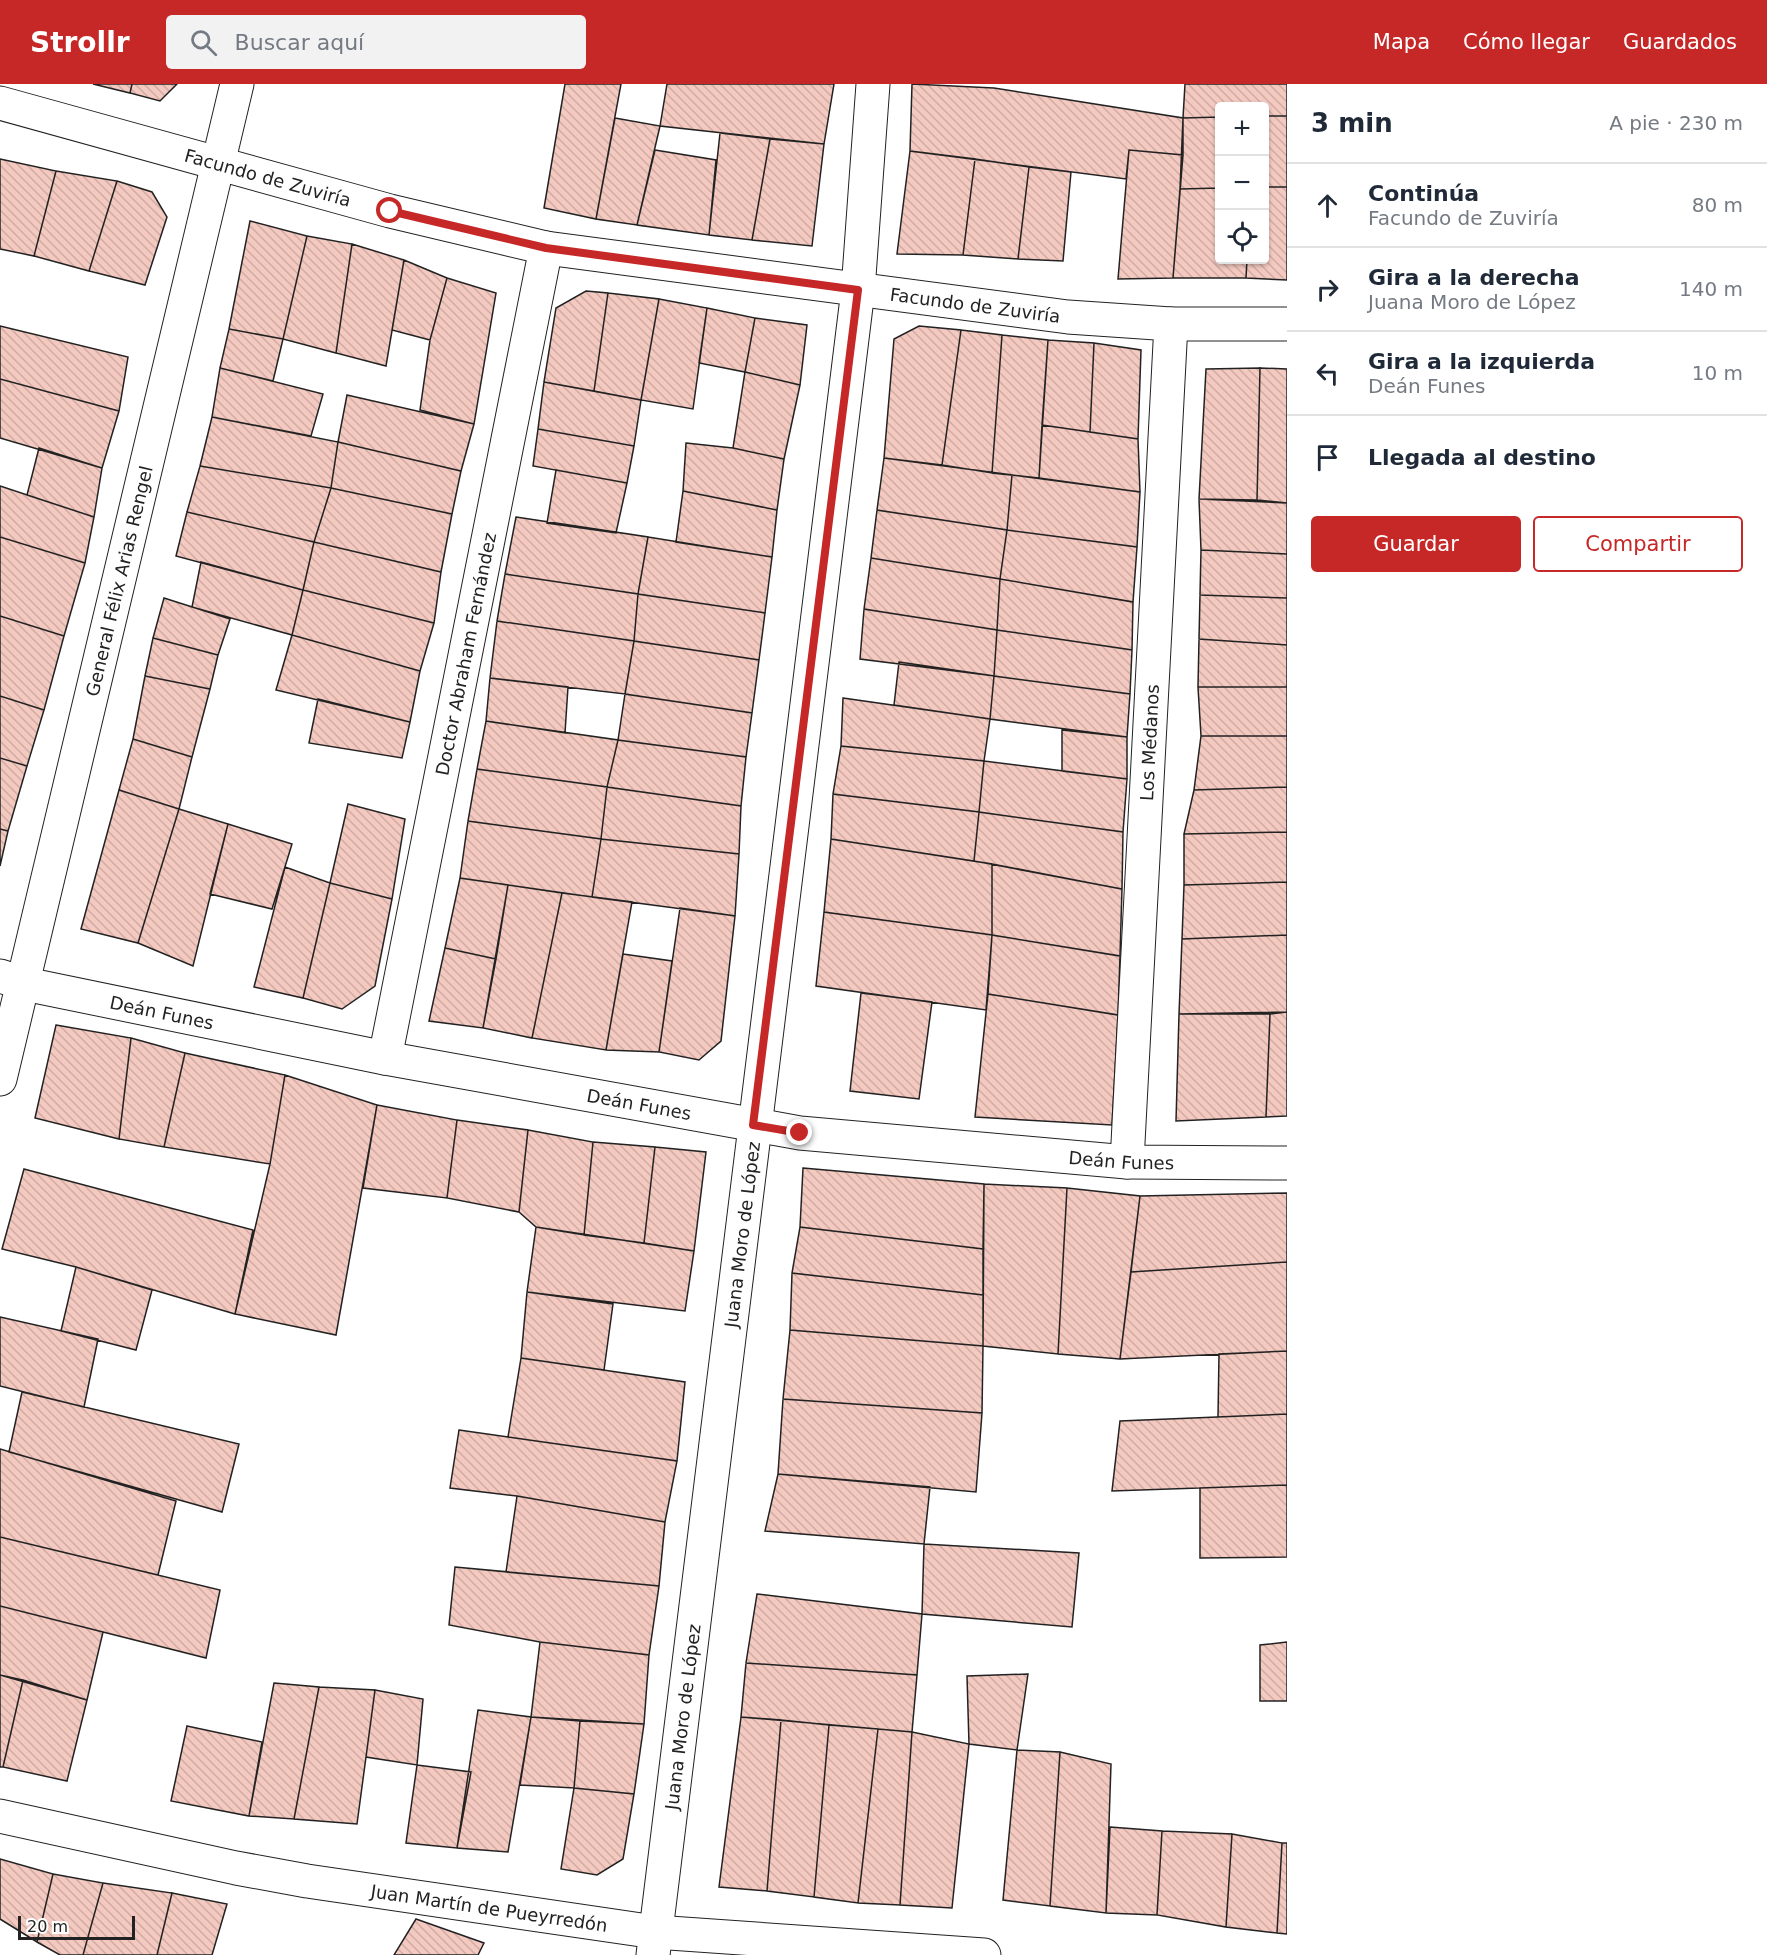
<!DOCTYPE html>
<html lang="es">
<head>
<meta charset="utf-8">
<style>
  :root { --surface:#fff; --page:#f2f2f3; --text:#1f2937; --muted:#747a83; --line:#e0e1e3; --accent:#c62828 }
  body { margin:0; font-family:"DejaVu Sans",sans-serif; background:var(--page); color:var(--text) }
  .controls { position:absolute; right:18px; top:18px; display:grid; overflow:hidden; border-radius:6px; box-shadow:0 2px 4px #0004 }
  .controls button { width:54px; height:54px; display:grid; place-items:center; padding:0; border:0; border-bottom:2px solid var(--line); background:var(--surface); color:var(--text); font:30px sans-serif }
  .scale { position:absolute; left:18px; bottom:15px; width:117px; box-sizing:border-box; padding-left:6px; border:3px solid #222; border-top:0; font-size:16px; line-height:21px; white-space:nowrap; color:#222; -webkit-text-stroke:4px #fff; paint-order:stroke }
  .stop { position:absolute; width:18px; height:18px; margin:-14px; border:4px solid #c62828; border-radius:50%; background:#fff }
  .stop.end { background:#c62828; border-color:#fff; box-shadow:0 2px 6px #0008 }
  .list { margin:0; padding:0; list-style:none }
  h2 { display:flex; justify-content:space-between; align-items:center; height:78px; margin:0; padding:0 24px; font-size:26px }
  h2 small { font-size:20px; font-weight:400; color:var(--muted) }
  .list li { display:grid; grid-template-columns:39px 1fr auto; gap:18px; align-items:center; box-sizing:border-box; height:84px; padding:0 24px; border-top:2px solid var(--line) }
  .list b { display:block; font-size:22px; white-space:nowrap }
  .list p { margin:0; font-size:20px; white-space:nowrap; color:var(--muted) }
  .list em { font-size:20px; font-style:normal; color:var(--muted) }
  .actions { display:flex; gap:12px; padding:18px 24px }
  .actions a { flex:1; padding:14px 0; border:2px solid var(--accent); border-radius:6px; text-align:center; font-size:21px; color:var(--accent) }
  .actions .main { background:var(--accent); color:#fff }
  .icon { flex:none; width:33px; height:33px; fill:none; stroke:currentColor; stroke-width:2; stroke-linecap:round; stroke-linejoin:round }
  .map { position:relative; flex:none; width:1287px; height:1871px; overflow:hidden }
  header { display:flex; align-items:center; gap:36px; box-sizing:border-box; height:84px; padding:0 30px; background:var(--accent); color:#fff }
  header strong { font-size:28px }
  nav { display:flex; gap:33px; margin-inline-start:auto; font-size:21px }
  .search { width:420px; height:54px; background:var(--page); display:flex; align-items:center; gap:15px; box-sizing:border-box; padding:0 21px; border-radius:6px; color:var(--muted); font-size:22px }
  main { display:flex }
  aside { flex:1; background:var(--surface) }
  .map>svg:first-child { display:block }
  .building { fill:url(#building-back-hatch); stroke:#222; stroke-width:1.5 }
  .lines { fill:none; stroke-linecap:round; stroke-linejoin:round }
  .minor-casing { stroke:#222; stroke-width:35 }
  .minor { stroke:#fff; stroke-width:33 }
  .route { stroke:#c62828; stroke-width:8 }
  .labels { text-anchor:middle; dominant-baseline:central; stroke-width:4.5; stroke-linejoin:round; paint-order:stroke }
  .street-label { font-size:18px; fill:#222; stroke:#fff }
</style>
</head>
<body>
<header>
<strong>Strollr</strong>
<div class="search"><svg class="icon" aria-label="search" viewBox="0 0 24 24"><circle cx="10" cy="10" r="6"/><path d="M15 15l6 6"/></svg>Buscar aquí</div>
<nav><a>Mapa</a><a>Cómo llegar</a><a>Guardados</a></nav>
</header>
<main>
<div class="map">
<svg width="1287" height="1871" viewBox="0 0 1287 1871">
  <defs>
    <pattern id="building-back-hatch" width="6" height="6" patternUnits="userSpaceOnUse" patternTransform="scale(1.5)"><rect width="6" height="6" fill="#f3c9c0"/><path d="M-1 5l2 2M0 0l6 6M5-1l2 2" fill="none" stroke="#d0aca5"/></pattern>
  </defs>
  <rect width="100%" height="100%" fill="#fff"/>
  <!-- building -->
  <path class="building" d="M93 0H132L130 9Z
    M132 0H177L160 17 130 9Z
    M565 0H621L596 135 544 124Z
    M667 0H834L824 60 660 42Z
    M912 0 994 4 1183 34V71L1129 66 1126 95 910 67Z
    M1185 0H1287V32H1264V22H1220V33L1183 34Z
    M1264 32H1287V103H1264Z
    M1220 33V104L1180 105 1183 34Z
    M615 34 660 42 637 141 596 135Z
    M720 49 770 55 752 156 709 151Z
    M770 55 824 60 812 162 752 156Z
    M655 66 716 76 709 151 637 141Z
    M1129 66 1183 71 1173 194 1118 195Z
    M910 67 975 75 963 171 897 170Z
    M0 75 56 87 34 172 0 165Z
    M975 75 1029 83 1018 175 963 171Z
    M1029 83 1071 88 1063 177 1018 175Z
    M56 87 117 97 89 187 34 172Z
    M117 97 152 108 167 133 145 201 89 187Z
    M1264 103H1287V196L1246 194 1247 176H1264Z
    M1220 104V176H1247L1246 194H1173L1180 105Z
    M250 137 307 152 283 255 229 245Z
    M307 152 352 160 336 269 283 255Z
    M352 160 404 176 386 282 336 269Z
    M404 176 447 194 430 256 392 246Z
    M447 194 496 209 474 340 420 326 430 256Z
    M586 207 608 209 594 307 544 298 556 224Z
    M608 209 659 215 641 316 594 307Z
    M659 215 707 224 693 325 641 316Z
    M707 224 755 234 745 288 699 279Z
    M755 234 807 241 800 301 745 288Z
    M0 242 128 273 119 327 0 295Z
    M919 242 961 246 942 381 884 374 894 255Z
    M229 245 283 255 273 297 220 284Z
    M961 246 1002 251 992 389 942 381Z
    M1002 251 1048 256 1039 394 992 389Z
    M1048 256 1094 259 1090 348 1042 341Z
    M1094 259 1141 266 1138 355 1090 348Z
    M220 284 323 310 311 352 212 333Z
    M1260 284 1287 285V419L1257 416Z
    M1260 284 1257 416 1199 415 1206 285Z
    M745 288 800 301 784 375 733 364Z
    M0 295 119 327 102 384 0 354Z
    M544 298 641 316 634 362 538 345Z
    M347 311 474 340 461 387 338 358Z
    M212 333 338 358 331 404 200 382Z
    M1042 341 1138 355 1140 408 1039 394Z
    M538 345 634 362 627 399 533 382Z
    M338 358 461 387 452 430 331 404Z
    M686 359 733 364 784 375 777 426 683 407Z
    M39 364 102 384 94 433 27 411Z
    M884 374 1012 391 1007 446 877 426Z
    M200 382 331 404 314 458 187 428Z
    M556 386 627 399 616 449 547 439Z
    M1012 391 1140 408 1137 463 1007 446Z
    M0 402 94 433 85 479 0 453Z
    M331 404 452 430 441 488 314 458Z
    M683 407 777 426 772 473 676 458Z
    M1199 415 1287 419V470L1201 466Z
    M877 426 1007 446 1000 495 871 474Z
    M187 428 314 458 303 506 176 472Z
    M516 433 648 453 638 510 505 490Z
    M1007 446 1137 463 1133 518 1000 495Z
    M0 453 85 479 64 552 0 532Z
    M648 453 772 473 765 529 638 510Z
    M314 458 441 488 434 539 303 506Z
    M1201 466 1287 470V514L1200 511Z
    M871 474 1000 495 997 546 864 525Z
    M201 478 303 506 292 551 192 523Z
    M505 490 638 510 634 557 497 537Z
    M1000 495 1133 518 1132 566 997 546Z
    M303 506 434 539 420 587 292 551Z
    M638 510 765 529 759 576 634 557Z
    M1200 511 1287 514V561L1199 555Z
    M164 514 230 535 218 571 153 554Z
    M864 525 997 546 994 592 860 575Z
    M0 532 64 552 44 626 0 612Z
    M497 537 634 557 625 610 490 594Z
    M997 546 1132 566 1130 610 994 592Z
    M292 551 420 587 410 638 276 606Z
    M153 554 218 571 210 605 145 592Z
    M1199 555 1287 561V603H1198Z
    M634 557 759 576 752 629 625 610Z
    M899 578 994 592 990 635 894 621Z
    M145 592 210 605 192 673 133 655Z
    M994 592 1130 610 1127 653 990 635Z
    M490 594 568 603 565 649 486 637Z
    M1198 603H1287V652H1201Z
    M625 610 752 629 746 673 618 656Z
    M0 612 44 626 27 682 0 674Z
    M843 614 990 635 984 677 841 662Z
    M318 615 410 638 402 674 309 659Z
    M486 637 618 656 607 703 477 685Z
    M1062 646 1127 653V695L1062 687Z
    M1201 652H1287V703L1194 706Z
    M133 655 192 673 179 725 119 706Z
    M618 656 746 673 741 722 607 703Z
    M841 662 984 677 979 728 833 710Z
    M0 674 27 682 8 747 0 745Z
    M984 677 1127 695 1123 748 979 728Z
    M477 685 607 703 601 755 468 737Z
    M607 703 741 722 739 770 601 755Z
    M1287 703V748L1184 750 1194 706Z
    M119 706 179 725 138 859 81 845Z
    M833 710 979 728 974 777 831 755Z
    M348 720 405 735 392 815 330 799Z
    M179 725 228 740 193 882 138 859Z
    M979 728 1123 748 1122 805 974 777Z
    M468 737 601 755 592 813 460 794Z
    M228 740 292 760 272 825 210 810Z
    M0 745 8 747 0 782Z
    M1287 748V798L1184 801V750Z
    M601 755 739 770 735 832 592 813Z
    M831 755 992 780V851L824 828Z
    M992 780 1122 805 1120 872 992 851Z
    M285 783 330 799 303 914 254 903Z
    M460 794 508 801 496 875 445 864Z
    M1287 798V851L1182 855 1184 801Z
    M330 799 392 815 375 902 342 925 303 914Z
    M508 801 562 809 532 954 483 944Z
    M562 809 632 818 606 966 532 954Z
    M680 824 735 832 721 957 699 976 659 968Z
    M824 828 992 851 986 926 816 902Z
    M992 851 1120 872 1118 931 988 910Z
    M1287 851V928L1179 930 1182 855Z
    M445 864 496 875 483 944 429 937Z
    M623 870 672 877 659 968 606 966Z
    M861 909 932 918 919 1015 850 1007Z
    M988 910 1118 931 1112 1041 975 1033Z
    M1287 928V1032L1266 1033 1270 930Z
    M1179 930H1270L1266 1033 1176 1037Z
    M56 941 131 954 119 1055 35 1034Z
    M131 954 185 969 164 1063 119 1055Z
    M185 969 285 991 270 1080 164 1063Z
    M285 991 377 1021 336 1251 235 1230 270 1080Z
    M377 1021 457 1036 447 1114 363 1104Z
    M457 1036 528 1046 519 1128 447 1114Z
    M528 1046 593 1058 584 1151 536 1143 519 1128Z
    M593 1058 655 1063 644 1159 584 1151Z
    M655 1063 706 1068 694 1167 644 1159Z
    M803 1084 984 1100 983 1165 800 1143Z
    M24 1085 253 1146 235 1230 76 1183 2 1165Z
    M984 1100 1067 1104 1058 1270 983 1262Z
    M1067 1104 1140 1112 1120 1275 1058 1270Z
    M1287 1109V1178L1131 1188 1140 1112Z
    M536 1143 694 1167 685 1227 527 1208Z
    M800 1143 983 1165V1211L792 1189Z
    M1287 1178V1267L1120 1275 1131 1188Z
    M76 1183 152 1206 136 1266 61 1247Z
    M792 1189 983 1211V1262L790 1246Z
    M527 1208 613 1220 604 1286 521 1274Z
    M0 1233 98 1255 84 1323 0 1302Z
    M790 1246 983 1262 982 1329 783 1315Z
    M1287 1267V1330L1218 1333 1219 1270Z
    M521 1274 685 1298 677 1377 508 1353Z
    M22 1308 239 1360 222 1428 9 1368Z
    M783 1315 982 1329 976 1408 778 1390Z
    M1287 1330V1401L1112 1407 1120 1337Z
    M459 1346 677 1377 665 1438 517 1412 450 1404Z
    M0 1365 176 1417 158 1491 0 1453Z
    M778 1390 930 1403 924 1460 765 1447Z
    M1287 1401V1473L1200 1474V1404Z
    M517 1412 665 1438 659 1502 506 1488Z
    M0 1453 220 1506 206 1574 0 1522Z
    M924 1460 1079 1469 1072 1543 922 1530Z
    M455 1483 659 1502 649 1571 540 1558 449 1541Z
    M757 1510 922 1530 917 1591 746 1579Z
    M0 1522 103 1548 87 1616 0 1591Z
    M540 1558 649 1571 644 1640 531 1633Z
    M1287 1558V1617H1260V1561Z
    M746 1579 917 1591 912 1648 741 1633Z
    M1028 1590 1017 1666 969 1660 967 1592Z
    M0 1591 23 1596 3 1683H0Z
    M23 1596 87 1616 67 1697 3 1683Z
    M274 1599 319 1603 294 1735 249 1732Z
    M319 1603 375 1606 357 1740 294 1735Z
    M375 1606 423 1615 417 1681 366 1673Z
    M478 1626 531 1633 508 1768 457 1764Z
    M531 1633 580 1637 574 1704 520 1701Z
    M741 1633 781 1636 767 1807 719 1803Z
    M781 1636 829 1641 814 1813 767 1807Z
    M580 1637 644 1640 634 1710 574 1704Z
    M829 1641 878 1645 858 1819 814 1813Z
    M187 1642 262 1658 249 1732 171 1717Z
    M878 1645 912 1648 900 1821 858 1819Z
    M912 1648 969 1660 952 1824 900 1821Z
    M1017 1666 1060 1668 1050 1822 1003 1816Z
    M1060 1668 1111 1680 1106 1829 1050 1822Z
    M417 1681 471 1688 457 1764 406 1759Z
    M574 1704 634 1710 623 1775 597 1791 561 1785Z
    M1110 1743 1162 1747 1157 1831 1106 1829Z
    M1162 1747 1232 1750 1226 1843 1157 1831Z
    M1232 1750 1282 1759 1277 1849 1226 1843Z
    M1282 1759H1287V1850L1277 1849Z
    M0 1775 53 1790 37 1858 0 1835Z
    M53 1790 103 1799 83 1871H60L37 1858Z
    M103 1799 172 1809 157 1871H83Z
    M172 1809 227 1820 212 1871H157Z
    M416 1835 484 1859 478 1871H394Z"/>
  <g class="lines">
    <!-- minor casing -->
    <g class="minor-casing">
      <g id="minor">
        <path id="s1" d="M0 19 390 127 546 164 1068 233 1171 240H1287"/>
        <path id="s2" d="M0 892 25 900 385 974 800 1049 1127 1078 1287 1079"/>
        <path id="s3" d="M385 974 546 164"/>
        <path id="s4" d="M0 995 237 0"/>
        <path id="s5" d="M1127 1078 1171 240"/>
        <path id="s6" d="M0 1732 236 1784 307 1797 655 1848 984 1871"/>
        <path id="s7" d="M653 1871 858 206 873 0"/>
      </g>
    </g>
    <!-- minor -->
    <use href="#minor" class="minor"/>
  </g>
  <g class="lines">
    <!-- route -->
    <path class="route" d="M390 127 546 164 858 206 753 1041 800 1049"/>
  </g>
  <g class="labels">
    <!-- street labels -->
    <g class="street-label">
      <text stroke="none"><textPath href="#s1" startOffset="278">Facundo de Zuviría</textPath></text>
      <text stroke="none"><textPath href="#s1" startOffset="998">Facundo de Zuviría</textPath></text>
      <text stroke="none"><textPath href="#s4" startOffset="512">General Félix Arias Rengel</textPath></text>
      <text stroke="none"><textPath href="#s3" startOffset="412">Doctor Abraham Fernández</textPath></text>
      <text stroke="none"><textPath href="#s5" startOffset="420">Los Médanos</textPath></text>
      <text stroke="none"><textPath href="#s2" startOffset="166">Deán Funes</textPath></text>
      <text stroke="none"><textPath href="#s2" startOffset="652">Deán Funes</textPath></text>
      <text stroke="none"><textPath href="#s2" startOffset="1138">Deán Funes</textPath></text>
      <text stroke="none"><textPath href="#s7" startOffset="726">Juana Moro de López</textPath></text>
      <text stroke="none"><textPath href="#s7" startOffset="240">Juana Moro de López</textPath></text>
      <text stroke="none"><textPath href="#s6" startOffset="498">Juan Martín de Pueyrredón</textPath></text>
    </g>
  </g>
</svg>
<div class="controls">
<button>+</button>
<button>−</button>
<button><svg class="icon" aria-label="locate" viewBox="0 0 24 24"><circle cx="12" cy="12" r="6"/><path d="M12 2v4M12 18v4M2 12h4M18 12h4"/></svg></button>
</div>
<div class="scale">20 m</div>
<div class="stop" style="left:390px;top:127px"></div>
<div class="stop end" style="left:800px;top:1049px"></div>
</div>
<aside>
<h2>3 min<small>A pie · 230 m</small></h2>
<ul class="list">
<li><svg class="icon" aria-label="ahead" viewBox="0 0 24 24"><path d="M12 20V5M6 11l6-6 6 6"/></svg><div><b>Continúa</b><p>Facundo de Zuviría</p></div><em>80 m</em></li>
<li><svg class="icon" aria-label="right" viewBox="0 0 24 24"><path d="M7 20v-9h11M14 6l5 5-5 5"/></svg><div><b>Gira a la derecha</b><p>Juana Moro de López</p></div><em>140 m</em></li>
<li><svg class="icon" aria-label="left" viewBox="0 0 24 24"><path d="M17 20v-9H6M10 6l-5 5 5 5"/></svg><div><b>Gira a la izquierda</b><p>Deán Funes</p></div><em>10 m</em></li>
<li><svg class="icon" aria-label="arrive" viewBox="0 0 24 24"><path d="M6 21V4h12l-3 4 3 4H6"/></svg><div><b>Llegada al destino</b></div></li>
</ul>
<div class="actions"><a class="main">Guardar</a><a>Compartir</a></div>
</aside>
</main>
</body>
</html>
